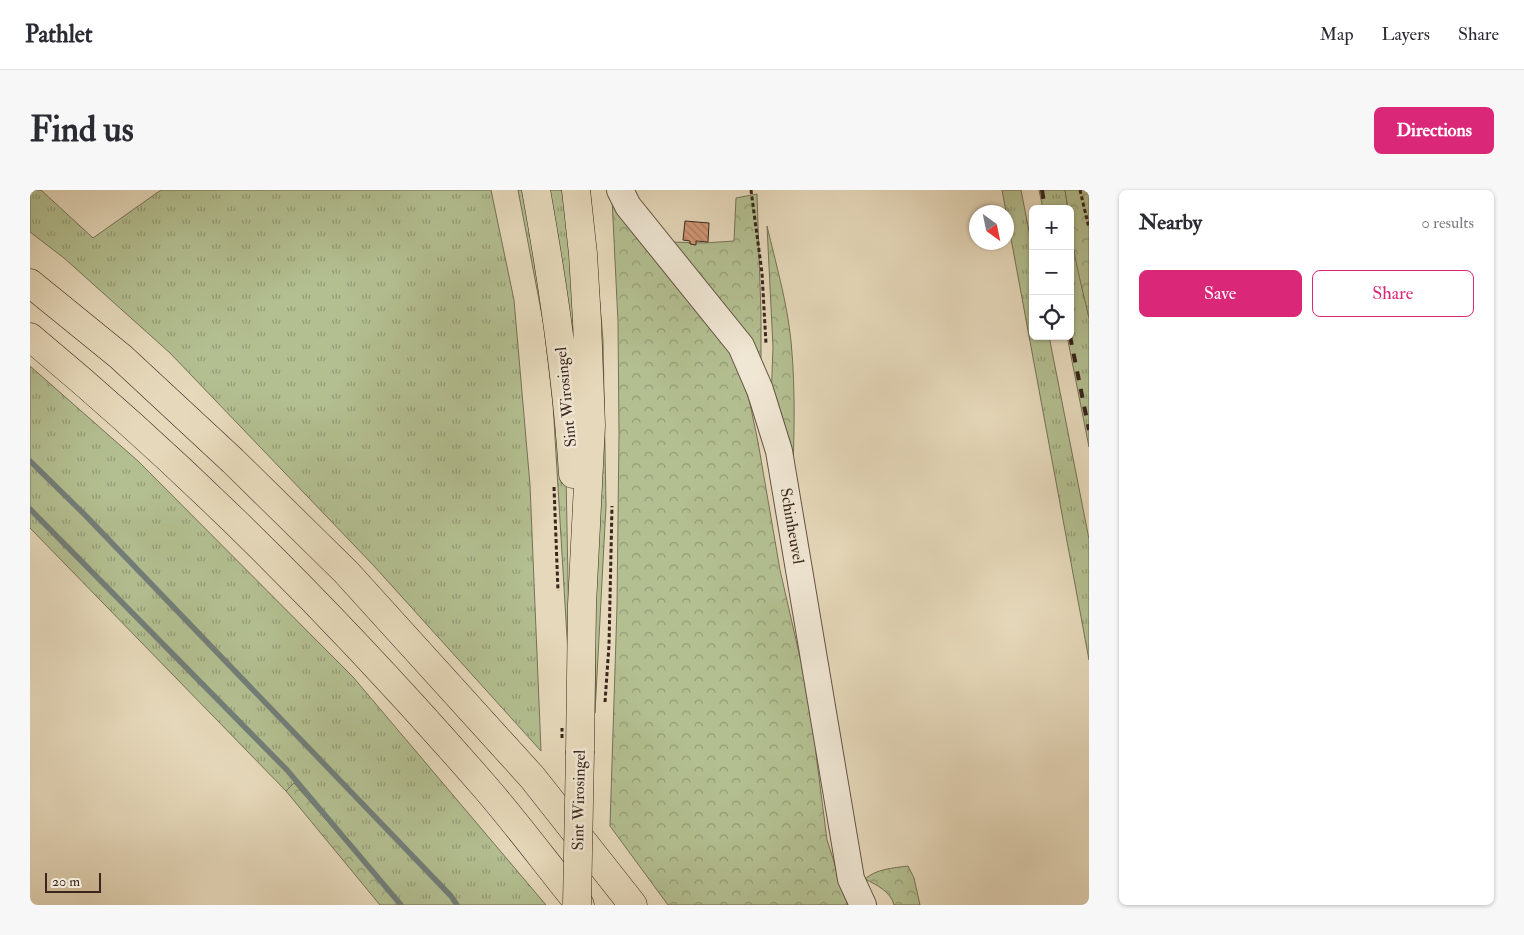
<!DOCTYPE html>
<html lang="en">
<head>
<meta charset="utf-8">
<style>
  :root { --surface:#fff; --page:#f7f7f7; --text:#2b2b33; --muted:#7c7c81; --line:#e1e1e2; --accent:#db2777 }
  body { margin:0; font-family:"IM FELL Double Pica",serif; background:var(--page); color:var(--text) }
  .controls { position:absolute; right:15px; top:15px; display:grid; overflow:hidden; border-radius:8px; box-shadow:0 1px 4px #0004 }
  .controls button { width:45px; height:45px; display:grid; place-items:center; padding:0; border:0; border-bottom:1px solid var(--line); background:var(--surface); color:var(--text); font:25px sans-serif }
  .compass { position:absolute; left:939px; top:15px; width:45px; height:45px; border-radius:50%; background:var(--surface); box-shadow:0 1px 4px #0004; rotate:147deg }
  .scale { position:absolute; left:15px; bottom:12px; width:56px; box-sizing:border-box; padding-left:5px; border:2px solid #3a261d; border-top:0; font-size:14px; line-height:18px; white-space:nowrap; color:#3a261d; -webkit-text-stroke:4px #efe6d3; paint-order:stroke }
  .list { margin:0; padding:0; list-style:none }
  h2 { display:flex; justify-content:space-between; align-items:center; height:65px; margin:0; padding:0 20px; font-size:21px }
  h2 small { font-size:16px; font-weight:400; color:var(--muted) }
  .actions { display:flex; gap:10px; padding:15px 20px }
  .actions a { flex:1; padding:11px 0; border:1px solid var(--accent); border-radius:8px; text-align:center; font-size:18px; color:var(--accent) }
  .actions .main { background:var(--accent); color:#fff }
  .icon { flex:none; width:28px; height:28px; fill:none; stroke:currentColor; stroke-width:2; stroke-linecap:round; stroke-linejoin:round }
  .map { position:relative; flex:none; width:1059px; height:715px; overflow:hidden; border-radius:8px }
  header { display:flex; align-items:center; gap:30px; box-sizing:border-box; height:70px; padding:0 25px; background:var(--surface); border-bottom:1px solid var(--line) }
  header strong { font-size:24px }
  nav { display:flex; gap:28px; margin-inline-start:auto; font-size:18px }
  .intro { display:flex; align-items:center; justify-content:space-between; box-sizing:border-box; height:120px; padding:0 30px }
  h1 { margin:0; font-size:35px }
  .button { padding:12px 22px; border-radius:8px; background:var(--accent); color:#fff; font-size:18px; font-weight:700 }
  main { display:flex; gap:30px; padding:0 30px }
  aside { flex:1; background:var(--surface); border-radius:8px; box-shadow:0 1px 4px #0004 }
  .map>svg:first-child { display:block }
  .grass { fill:url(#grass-tufts); stroke:#767257 }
  .forest { fill:url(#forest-crowns); stroke:#767257 }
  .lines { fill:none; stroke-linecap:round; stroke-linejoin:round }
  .stream { stroke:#727e79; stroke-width:5.5 }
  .building { fill:url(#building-back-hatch); stroke:#3a261d }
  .minor-casing { stroke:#655344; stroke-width:28 }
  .major-casing { stroke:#3a261d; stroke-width:29 }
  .highway-casing { stroke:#3a261d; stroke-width:29 }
  .path { stroke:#3a261d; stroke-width:3; stroke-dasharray:4 2.5; stroke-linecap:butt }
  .minor { stroke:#efe6d3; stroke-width:26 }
  .major { stroke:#e6d9bb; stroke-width:28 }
  .highway { stroke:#e6d9bb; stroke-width:28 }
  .rail { stroke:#3a261d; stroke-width:4; stroke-dasharray:9 9; stroke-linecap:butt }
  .major-bridge-casing { stroke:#3a261d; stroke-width:29; stroke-linecap:butt }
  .path-bridge { stroke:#3a261d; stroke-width:3; stroke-dasharray:4 2.5; stroke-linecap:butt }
  .major-bridge { stroke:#e6d9bb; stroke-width:28 }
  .labels { text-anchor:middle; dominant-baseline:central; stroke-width:5; stroke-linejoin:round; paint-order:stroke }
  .street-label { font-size:16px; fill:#3a261d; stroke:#efe6d3 }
</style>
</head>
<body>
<header>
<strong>Pathlet</strong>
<nav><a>Map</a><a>Layers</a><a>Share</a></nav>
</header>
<div class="intro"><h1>Find us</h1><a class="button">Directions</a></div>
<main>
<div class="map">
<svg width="1059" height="715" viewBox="0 0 1059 715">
  <defs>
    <pattern id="grass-tufts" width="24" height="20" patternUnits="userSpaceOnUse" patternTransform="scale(1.25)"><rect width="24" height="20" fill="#b3bf91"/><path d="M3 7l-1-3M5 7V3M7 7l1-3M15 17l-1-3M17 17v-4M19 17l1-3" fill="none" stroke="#939b76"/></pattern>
    <pattern id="forest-crowns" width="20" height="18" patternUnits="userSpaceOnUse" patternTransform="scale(1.25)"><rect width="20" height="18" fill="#b3bf91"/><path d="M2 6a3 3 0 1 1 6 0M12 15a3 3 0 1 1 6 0" fill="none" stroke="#939b76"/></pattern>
    <pattern id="building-back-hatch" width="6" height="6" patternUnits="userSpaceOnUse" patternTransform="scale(1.25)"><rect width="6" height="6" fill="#d29775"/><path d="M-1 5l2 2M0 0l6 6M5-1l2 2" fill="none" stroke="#ab7b5f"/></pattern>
  </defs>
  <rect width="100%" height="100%" fill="#e6d9bb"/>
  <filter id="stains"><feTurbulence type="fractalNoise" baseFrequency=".004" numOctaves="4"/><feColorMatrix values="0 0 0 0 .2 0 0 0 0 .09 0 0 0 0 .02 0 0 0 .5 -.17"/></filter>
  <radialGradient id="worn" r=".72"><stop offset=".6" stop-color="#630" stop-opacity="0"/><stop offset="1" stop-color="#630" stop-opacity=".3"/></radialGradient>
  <!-- grass -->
  <path class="grass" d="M0 0H11L63 48 131 0H461L484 110 500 295 511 561 344 376 140 163 34 68 0 42Z
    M488 0H498L536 284 540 497 523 214 514 136Z
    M513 0H537L552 204Z
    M552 0H560L573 150 576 316 565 523 566 153Z
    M972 0H991L1003 62V146H1019L1059 349V470Z
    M1009 0H1035L1038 19H1013Z
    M1040 30 1059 128V257L1037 146H1040Z
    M0 176 108 271 323 487 516 715H370L264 593 256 601 0 338Z"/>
  <!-- forest -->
  <path class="forest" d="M1035 0H1059V128C1051 93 1040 55 1040 19H1038Z
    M727 4 731 124V176L641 52 674 53 704 51 706 8Z
    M582 8 700 159 719 209 728 252 750 380 785 533 786 564 797 650 818 715H638L580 636 587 416 589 243 588 132Z
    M737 36C746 74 757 112 761 151 766 202 764 253 762 304L741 212 743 157Z
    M264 593 370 715H350L256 601Z
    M878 676 884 688 890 715H864C861 702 847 695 835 689 846 679 863 678 878 676Z"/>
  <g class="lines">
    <!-- stream -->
    <path class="stream" d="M0 271 56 326 421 706 427 715
      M0 319 257 580 371 715"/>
  </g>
  <!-- building -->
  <path class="building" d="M655 31 679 33 678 52 666 51V55L660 54V51L653 50Z"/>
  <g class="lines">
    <!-- minor casing -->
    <g class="minor-casing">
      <path id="minor" d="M590 0 598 16 711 156 730 200 749 261 821 689 833 715"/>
    </g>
    <!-- major casing -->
    <g class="major-casing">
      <path id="major" d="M506 0C523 94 537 188 543 284
        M546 0 553 64 557 131 561 235 552 415 550 561"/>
    </g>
    <!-- highway casing -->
    <g class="highway-casing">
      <path id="highway" d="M0 93 91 167 203 271 316 382 502 587 603 715
        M0 147C164 283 315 436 455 597 488 635 518 676 550 715"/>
    </g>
    <!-- path -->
    <path class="path" d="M721 0 732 83 736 154
      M1050 0 1059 38
      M524 297 528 401
      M575 512 579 455 582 316"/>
    <!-- minor -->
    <use href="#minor" class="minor"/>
    <!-- major -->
    <use href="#major" class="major"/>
    <!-- highway -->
    <use href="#highway" class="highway"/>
    <!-- rail -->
    <path class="rail" d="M1012 0 1015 19
      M1040 146 1059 240"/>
    <!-- major-bridge casing -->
    <g class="major-bridge-casing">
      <path id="major-bridge" d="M547 715 550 561"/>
    </g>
    <!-- path-bridge -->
    <path class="path-bridge" d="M532 548V538"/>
    <!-- major-bridge -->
    <use href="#major-bridge" class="major-bridge"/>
  </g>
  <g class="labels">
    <!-- street labels -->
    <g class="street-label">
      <text transform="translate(536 207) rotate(-96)">Sint Wirosingel</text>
      <text transform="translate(762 336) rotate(80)">Schinheuvel</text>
      <text transform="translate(549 610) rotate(-89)">Sint Wirosingel</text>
    </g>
  </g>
  <rect width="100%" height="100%" filter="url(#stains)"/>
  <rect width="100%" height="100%" fill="url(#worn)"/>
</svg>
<div class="controls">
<button>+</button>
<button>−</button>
<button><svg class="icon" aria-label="locate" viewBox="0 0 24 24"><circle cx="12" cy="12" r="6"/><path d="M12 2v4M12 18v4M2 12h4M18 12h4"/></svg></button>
</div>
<svg class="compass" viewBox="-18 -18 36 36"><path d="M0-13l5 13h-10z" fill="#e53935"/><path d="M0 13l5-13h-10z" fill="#7c7c81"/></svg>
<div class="scale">20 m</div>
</div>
<aside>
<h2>Nearby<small>0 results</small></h2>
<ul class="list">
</ul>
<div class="actions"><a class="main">Save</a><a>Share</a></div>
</aside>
</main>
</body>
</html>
